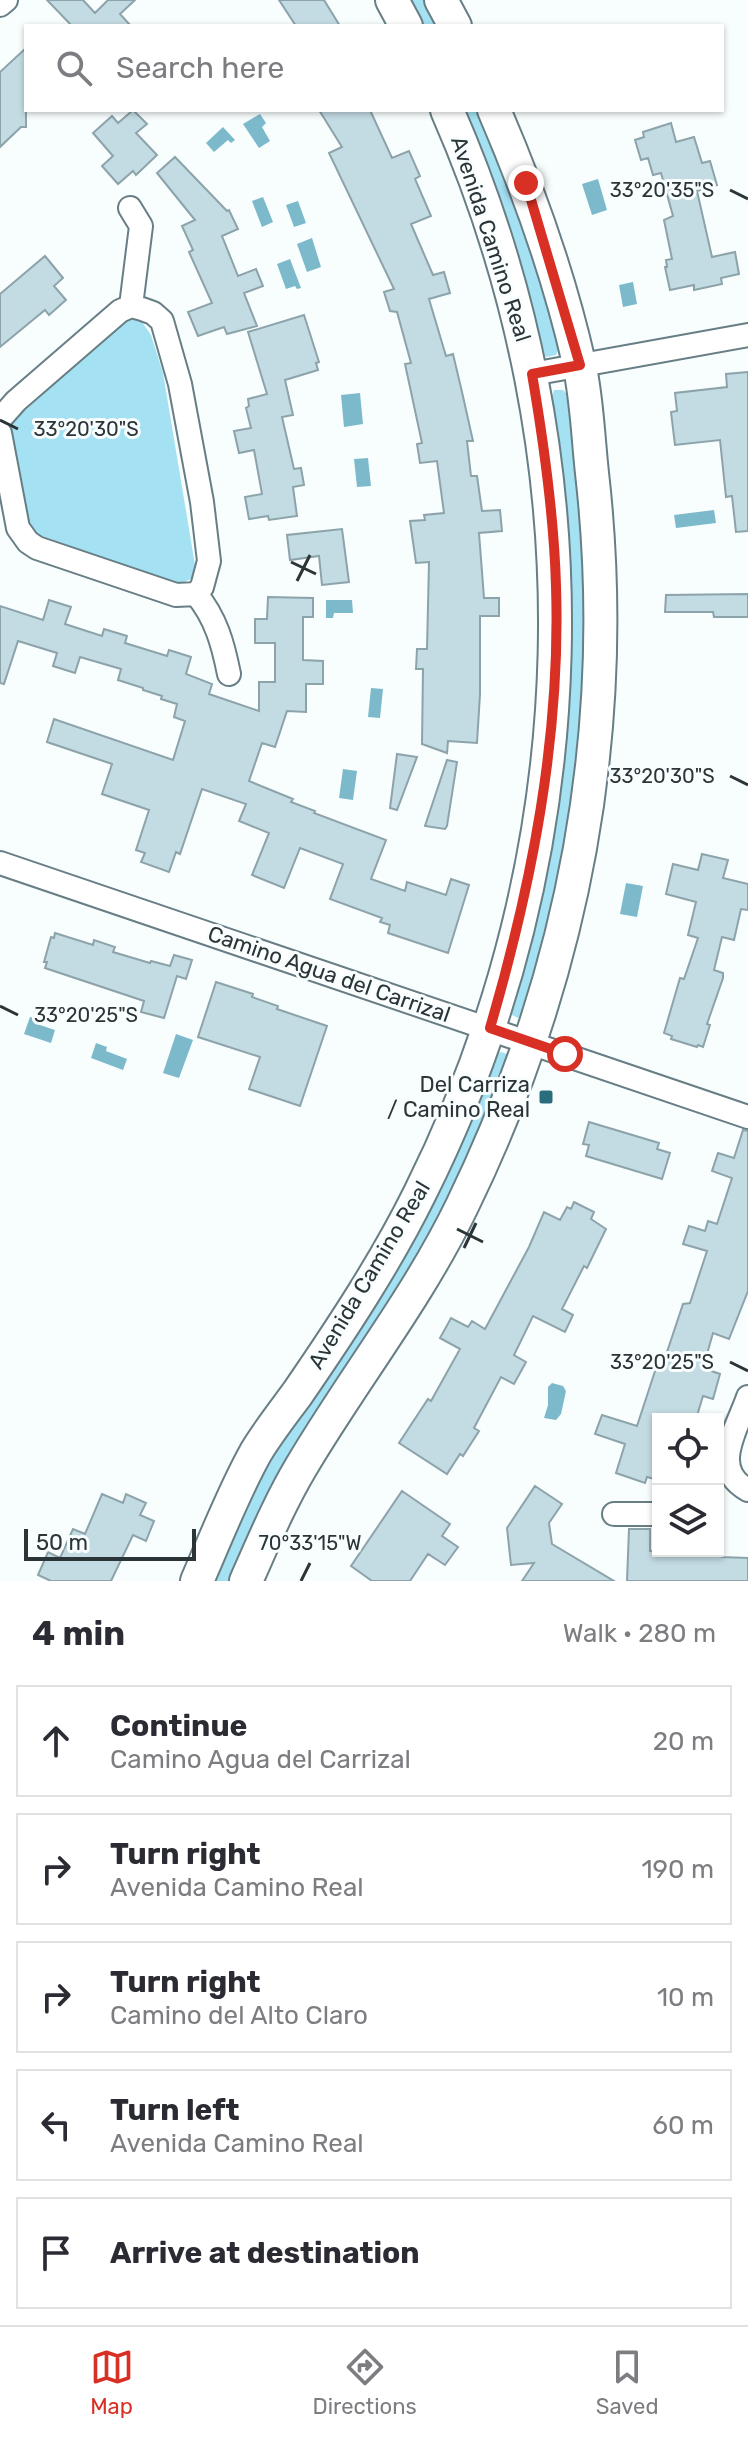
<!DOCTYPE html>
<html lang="en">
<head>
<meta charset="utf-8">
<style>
  :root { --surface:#fff; --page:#f7f7f7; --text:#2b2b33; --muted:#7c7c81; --line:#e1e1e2; --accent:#d93025 }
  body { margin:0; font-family:Rubik,sans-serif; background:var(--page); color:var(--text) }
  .controls { position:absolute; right:24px; bottom:24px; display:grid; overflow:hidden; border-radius:0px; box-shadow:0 2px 6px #0004 }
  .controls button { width:72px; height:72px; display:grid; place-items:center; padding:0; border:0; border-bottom:2px solid var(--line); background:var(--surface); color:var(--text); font:40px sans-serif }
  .scale { position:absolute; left:24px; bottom:20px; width:172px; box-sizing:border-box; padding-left:8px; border:4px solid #2b3437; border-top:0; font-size:22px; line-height:28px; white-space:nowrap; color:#2b3437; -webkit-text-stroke:6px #f8fdfe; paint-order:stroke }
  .stop { position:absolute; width:24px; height:24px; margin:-18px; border:6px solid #d93025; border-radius:50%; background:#fff }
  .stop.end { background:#d93025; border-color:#fff; box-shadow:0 2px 8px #0008 }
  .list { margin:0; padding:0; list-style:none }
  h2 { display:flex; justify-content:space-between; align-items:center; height:104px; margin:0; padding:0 32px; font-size:34px }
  h2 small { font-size:26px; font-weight:400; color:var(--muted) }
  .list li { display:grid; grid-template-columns:52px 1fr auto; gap:24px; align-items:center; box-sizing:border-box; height:112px; margin:0 16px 16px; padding:0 16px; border:2px solid var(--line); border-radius:0px }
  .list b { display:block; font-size:30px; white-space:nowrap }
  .list p { margin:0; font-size:26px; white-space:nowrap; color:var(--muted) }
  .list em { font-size:26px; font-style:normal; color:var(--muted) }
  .icon { flex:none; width:44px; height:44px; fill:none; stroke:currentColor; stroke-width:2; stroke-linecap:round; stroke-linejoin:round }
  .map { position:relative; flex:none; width:748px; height:1581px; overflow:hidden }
  .search { position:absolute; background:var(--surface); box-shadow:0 2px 6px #0004; left:24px; right:24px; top:24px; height:88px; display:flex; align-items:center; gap:20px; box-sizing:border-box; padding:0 28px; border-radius:0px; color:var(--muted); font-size:30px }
  .sheet { height:744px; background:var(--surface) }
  nav { display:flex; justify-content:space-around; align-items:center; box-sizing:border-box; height:112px; border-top:2px solid var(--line); background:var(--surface); font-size:22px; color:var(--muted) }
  nav a { display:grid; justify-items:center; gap:4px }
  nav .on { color:var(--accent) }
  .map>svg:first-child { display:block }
  .green { fill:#a4e1f3 }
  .water { fill:#7cbacb }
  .building { fill:#c3dbe3; stroke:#8ca3aa; stroke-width:2 }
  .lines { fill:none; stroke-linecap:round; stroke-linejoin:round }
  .minor-casing { stroke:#687e85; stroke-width:26 }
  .secondary-casing { stroke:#687e85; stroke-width:36 }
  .minor { stroke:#fff; stroke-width:22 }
  .secondary { stroke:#fff; stroke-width:32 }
  .route { stroke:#d93025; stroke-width:10 }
  .ticks { fill:none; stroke:#2b3437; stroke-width:3 }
  .poi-dot { fill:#2a6e7e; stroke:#f8fdfe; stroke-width:3 }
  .labels { text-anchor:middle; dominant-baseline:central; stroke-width:6; stroke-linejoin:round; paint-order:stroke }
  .street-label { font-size:22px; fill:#2b3437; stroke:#f8fdfe }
  .poi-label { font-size:22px; fill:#2b3437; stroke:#f8fdfe; text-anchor:end }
  .ticks-label { font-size:20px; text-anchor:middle; fill:#2b3437; stroke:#f8fdfe; stroke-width:6; stroke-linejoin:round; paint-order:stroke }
</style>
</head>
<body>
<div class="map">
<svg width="748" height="1581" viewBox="0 0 748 1581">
  <rect width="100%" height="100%" fill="#f8fdfe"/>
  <!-- green -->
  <path class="green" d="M406 0H428L441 26H421Z
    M462 110H480L525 225 560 346 556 355 546 357 541 353C522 269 496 189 462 110Z
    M129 317 140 319 151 335 163 373 195 565 191 579 178 584 39 535 29 525 10 432 13 421Z
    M554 390H563L569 396 586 576 582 730 562 875 526 1013 518 1018 512 1015 510 1008C524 957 539 906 548 854 575 703 573 550 551 399Z
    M501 1052 507 1054 512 1061 453 1197 233 1581H213L257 1481 493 1056Z"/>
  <!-- water -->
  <path class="water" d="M260 114 266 123 262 127 270 141 259 148 243 124Z
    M223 127 235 140 231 143 228 140 214 152 206 143Z
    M598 179 607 210 592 215 582 184Z
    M263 197 273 222 262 227 252 201Z
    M298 201 306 223 294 227 286 205Z
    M312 238 321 267 307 272 297 244Z
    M290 259 301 288 297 289 295 286 286 289 277 264Z
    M633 282 637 304 623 307 619 285Z
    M360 393 363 424 344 427 341 395Z
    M368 458 371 486 357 487 354 459Z
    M714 510 716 523 676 528 674 515Z
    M326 600H352L353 613H334L333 618H326Z
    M371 688 383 689 380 718 368 717Z
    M343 769 357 771 353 800 339 798Z
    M626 883 643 886 637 917 620 914Z
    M30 1017 38 1019 37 1024 55 1030 51 1043 24 1034Z
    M176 1034 193 1040 179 1078 163 1073Z
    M96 1043 107 1047 106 1051 127 1059 123 1070 91 1058Z
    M552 1383 563 1386 566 1391 561 1414 556 1420 544 1418 548 1405V1387Z"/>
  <!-- building -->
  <path class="building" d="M47 0H83L95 13 108 0H135L120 14 131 26H72Z
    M279 0H324L340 26H296Z
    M26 48V127H21L0 147V72Z
    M133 110 147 124 136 133 157 155 136 175 133 171 118 184 102 166 113 156 93 133 112 116 118 123Z
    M319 110H370L392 158 409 151 420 176 415 179 431 216 411 224 433 275 444 272 450 293 429 299 446 356 453 354 462 392 473 441H467L471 476H477L482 511 500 510 502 531 479 533 484 598H499V616H480V694L477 743 448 741 447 753 422 744 423 669H416L417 649H427L429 562 416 563 410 521 425 520 424 515 444 513 437 461 420 463 417 444 422 443 405 364 411 363 397 312 390 311 384 292 394 289 329 153 342 147Z
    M671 123 676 142 694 137 702 163 710 161 717 185 697 191 712 257 735 252 739 274 721 278 722 284 694 290V285L670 290 665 267H667L666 260 672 259 664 220 673 216 661 173 653 175 648 158 641 160 635 140 644 137 643 132Z
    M175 157 227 211 229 210 238 229 222 236 238 276 256 269 263 286 244 293 257 326 227 334 224 327 198 336 188 312 212 303 189 252 193 250 182 226 195 220 157 173Z
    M45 256 63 278 54 286 66 300 49 315 45 310 0 347V294Z
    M304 315 319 362 316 363 318 370 285 380 293 415 282 417 294 469 301 468 304 485 293 487 297 516 269 520 268 516 249 519 245 497 262 494 254 450 239 453 234 431 251 428 246 408 249 406 248 399 267 394 248 332Z
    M748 372V531L736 532 732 496 726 497 720 440 675 445 671 412 677 411 675 393 727 387 726 374Z
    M342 529 349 582 322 585 319 556 290 560 287 535Z
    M748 594V617H714L713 612H665L666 595Z
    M268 597 313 598V617H303V660L323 661V684H306V712L287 711 275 747 262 743 249 781 293 799 291 802 315 811 314 813 386 840 371 879 405 891 407 882 446 895 451 879 469 885 448 953 388 933 390 925 380 922 382 918 330 899 343 864 300 848 284 888 252 875 269 833 239 821 246 804 202 789 180 854 176 852 169 872 141 862 145 853 136 850 149 810 102 794 112 764 47 742 54 719 173 760 185 721 174 717 177 704 161 699 162 696 143 690V688L118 680 121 669 80 657 75 673 53 666 57 653 18 641 4 684 0 683V606L43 620 49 600 71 607 65 624 102 636 104 629 127 636 125 643 167 656 169 650 191 657 186 674 212 684 209 694 259 711V682H275V643H255V619H267Z
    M397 754 417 757 397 810 390 808Z
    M447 760 457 762 447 826 445 829 425 826Z
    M702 854 728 860 723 878 748 884V910L741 909 734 940 722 937 714 970 723 973V978L707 1024 710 1025 703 1047 698 1045 697 1047 671 1039 672 1036 664 1033 680 978 684 979 698 938 688 935 696 902 666 894 673 864 698 870Z
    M55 933 93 945 94 940 115 947 113 952 150 963 151 961 170 966 174 955 192 960 186 979 177 976 164 1018 141 1012 144 1001 45 968 47 962H44L51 937 54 938Z
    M216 982 253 994 252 997 278 1006 277 1009 327 1026 300 1106 249 1089 260 1057 198 1037Z
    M589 1122 659 1143 657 1149 670 1153 662 1179 586 1156 589 1145 583 1144Z
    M743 1130 748 1131V1291L729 1339 713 1333 703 1368 720 1374 713 1399 703 1396 696 1419H658V1480L647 1477 645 1483 616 1473 625 1444 595 1434 602 1415 637 1426 656 1368 661 1370 683 1304 690 1303 707 1251 683 1244 689 1226 705 1231 708 1221 717 1224 732 1178 712 1171 718 1153 734 1158Z
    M574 1202 594 1212 591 1219 606 1229 587 1268 584 1266 562 1309 573 1315 565 1332 533 1316 514 1355 526 1362 514 1384 501 1377 474 1428 479 1431 463 1456 460 1454 447 1474 399 1443 428 1399 431 1401 460 1349 440 1338 451 1318 468 1327 472 1321 485 1329 529 1247 544 1212 560 1220 567 1207 571 1209Z
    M535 1486 562 1504 549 1523 552 1544 614 1581H522L534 1563 511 1565 507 1528Z
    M402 1491 450 1524 442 1536 458 1547 445 1565 428 1554 410 1581H372L351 1566Z
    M102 1494 123 1503 126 1494 146 1503 140 1515 154 1521 146 1541 133 1535 111 1581H51L38 1575 48 1552 60 1558 73 1529 85 1534Z
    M629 1529H650V1551H722V1557L748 1558V1581H627Z"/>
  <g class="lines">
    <!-- minor casing -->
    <g class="minor-casing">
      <path id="minor" d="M0 5 6 0
        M130 208 141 226 131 306
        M532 374 748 335
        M0 419 16 401 120 311 131 306 142 309 153 313 162 321 180 384 202 502 209 561 202 587 196 594 176 595 37 548 28 542 18 528 0 433
        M196 594C216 618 223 644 229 674
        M0 863 748 1117
        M748 1397C737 1429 709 1469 748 1490
        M614 1514H658"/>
    </g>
    <!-- secondary casing -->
    <g class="secondary-casing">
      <path id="secondary" d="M392 0 406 26
        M441 0 455 26
        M197 1581C216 1538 233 1493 256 1452 268 1432 283 1413 297 1394 341 1330 386 1262 420 1193 590 853 600 458 447 110
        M246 1581C263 1543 279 1504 301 1467 353 1379 417 1299 462 1206 574 976 621 728 592 473 588 437 587 399 579 363 560 279 528 189 494 110"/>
    </g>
    <!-- minor -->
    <use href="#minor" class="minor"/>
    <!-- secondary -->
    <use href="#secondary" class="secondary"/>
  </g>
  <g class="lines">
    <!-- route -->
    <path class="route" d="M526 183 580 365 532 374C544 444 554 515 556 586 561 736 532 884 490 1028L565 1054"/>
  </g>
  <!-- ticks -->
  <path class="ticks" d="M730 190 748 199M0 420 18 429M291 562 316 574M297 581 310 555M730 776 748 785M0 1006 18 1015M457 1229 483 1242M464 1248 476 1223M730 1362 748 1371M301 1581 310 1563"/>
  <!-- markers -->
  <rect class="poi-dot" x="538" y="1089" width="16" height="16" rx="4"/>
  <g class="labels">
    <!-- street labels -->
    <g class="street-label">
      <text transform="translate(491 239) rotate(72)">Avenida Camino Real</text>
      <text transform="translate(329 974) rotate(19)">Camino Agua del Carrizal</text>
      <text transform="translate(369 1275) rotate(-59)">Avenida Camino Real</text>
    </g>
    <!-- poi labels -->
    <g class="poi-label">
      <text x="530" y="1084">Del Carriza<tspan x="530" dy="25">/ Camino Real</tspan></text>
    </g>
  </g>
  <g class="ticks-label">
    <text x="662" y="197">33°20'35"S</text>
    <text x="86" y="436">33°20'30"S</text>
    <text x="662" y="783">33°20'30"S</text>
    <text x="86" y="1022">33°20'25"S</text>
    <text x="662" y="1369">33°20'25"S</text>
    <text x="310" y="1550">70°33'15"W</text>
  </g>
</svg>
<div class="controls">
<button><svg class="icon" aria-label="locate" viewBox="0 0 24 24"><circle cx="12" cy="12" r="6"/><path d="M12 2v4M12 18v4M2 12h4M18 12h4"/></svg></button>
<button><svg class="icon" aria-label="layers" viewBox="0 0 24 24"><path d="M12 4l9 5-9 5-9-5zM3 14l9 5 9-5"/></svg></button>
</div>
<div class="scale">50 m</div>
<div class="stop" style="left:565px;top:1054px"></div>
<div class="stop end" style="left:526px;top:183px"></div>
<div class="search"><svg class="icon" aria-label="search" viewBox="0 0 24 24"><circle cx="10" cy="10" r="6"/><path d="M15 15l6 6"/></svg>Search here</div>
</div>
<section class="sheet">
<h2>4 min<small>Walk · 280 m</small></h2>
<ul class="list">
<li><svg class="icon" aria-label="ahead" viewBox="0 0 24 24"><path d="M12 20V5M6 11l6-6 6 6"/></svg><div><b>Continue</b><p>Camino Agua del Carrizal</p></div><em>20 m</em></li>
<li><svg class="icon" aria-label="right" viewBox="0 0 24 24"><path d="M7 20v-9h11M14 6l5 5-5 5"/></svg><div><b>Turn right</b><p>Avenida Camino Real</p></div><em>190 m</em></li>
<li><svg class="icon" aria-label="right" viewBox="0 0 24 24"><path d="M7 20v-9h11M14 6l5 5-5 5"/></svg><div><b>Turn right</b><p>Camino del Alto Claro</p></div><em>10 m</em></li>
<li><svg class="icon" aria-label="left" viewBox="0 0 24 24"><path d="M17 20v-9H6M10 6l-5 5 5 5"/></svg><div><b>Turn left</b><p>Avenida Camino Real</p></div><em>60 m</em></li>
<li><svg class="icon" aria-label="arrive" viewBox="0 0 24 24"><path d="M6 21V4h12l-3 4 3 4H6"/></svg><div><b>Arrive at destination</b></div></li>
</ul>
</section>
<nav>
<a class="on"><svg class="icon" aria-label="map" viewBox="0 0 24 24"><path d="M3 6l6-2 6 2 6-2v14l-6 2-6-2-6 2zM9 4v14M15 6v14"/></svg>Map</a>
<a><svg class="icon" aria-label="directions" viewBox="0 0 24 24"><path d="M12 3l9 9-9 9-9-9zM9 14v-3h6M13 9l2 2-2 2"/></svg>Directions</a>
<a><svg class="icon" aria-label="saved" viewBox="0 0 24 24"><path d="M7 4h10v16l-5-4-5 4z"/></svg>Saved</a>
</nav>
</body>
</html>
